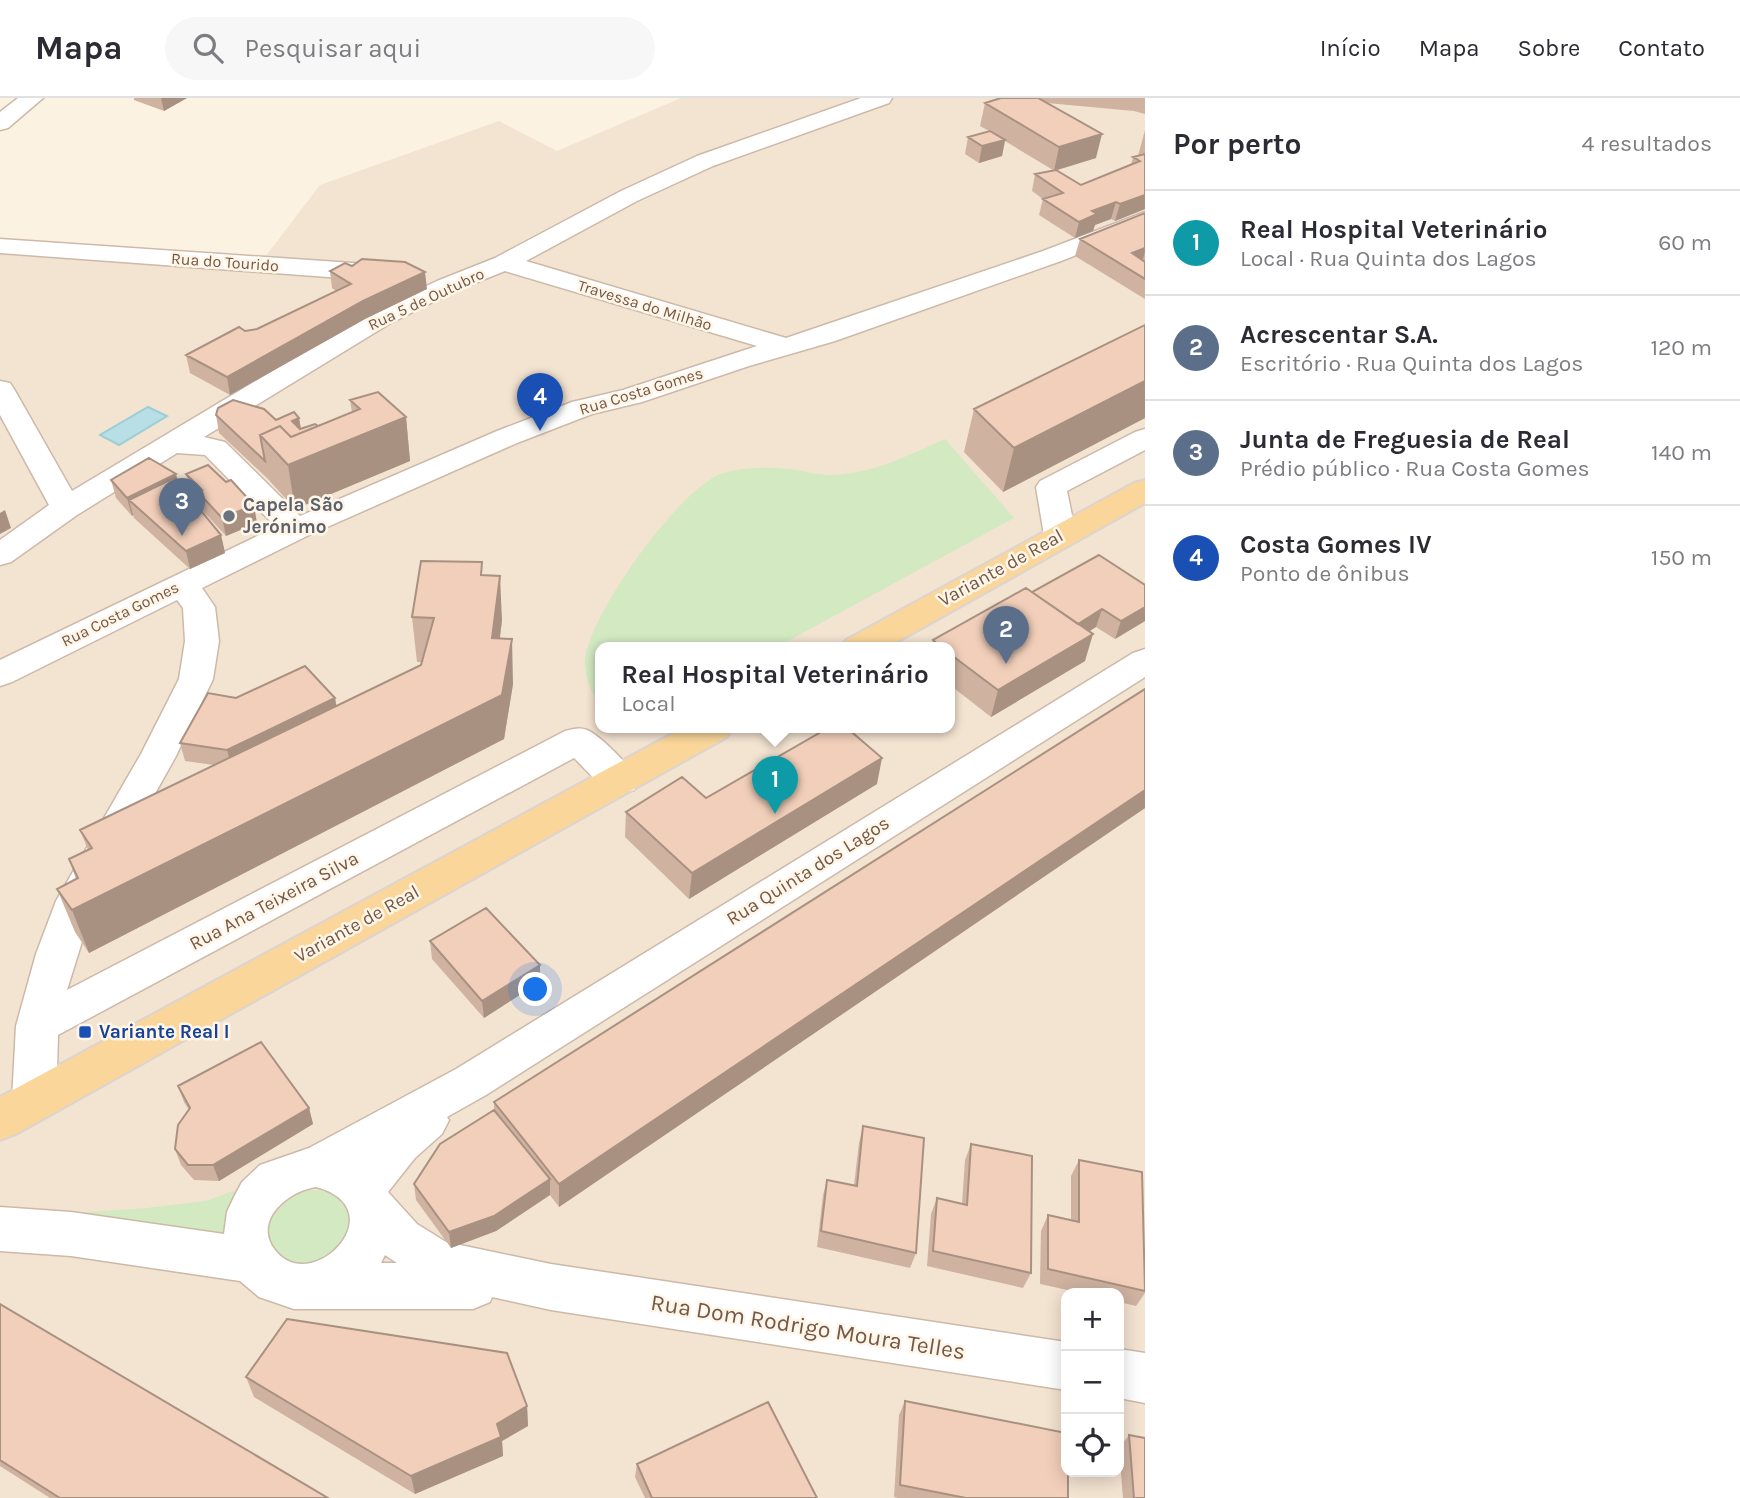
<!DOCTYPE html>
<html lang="pt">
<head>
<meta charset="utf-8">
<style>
  :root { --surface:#fff; --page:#f7f7f7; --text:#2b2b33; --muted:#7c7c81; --line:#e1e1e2; --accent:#111827 }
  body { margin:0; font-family:Karla,sans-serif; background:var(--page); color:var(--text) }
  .controls { position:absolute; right:21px; bottom:21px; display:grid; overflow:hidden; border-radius:14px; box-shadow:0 4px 18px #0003 }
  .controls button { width:63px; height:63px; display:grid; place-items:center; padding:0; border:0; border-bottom:2px solid var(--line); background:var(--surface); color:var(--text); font:35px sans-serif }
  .you { position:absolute; left:536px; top:892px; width:24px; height:24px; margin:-18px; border:5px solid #fff; border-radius:50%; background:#1a73e8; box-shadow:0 0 0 10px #1a73e833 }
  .badge { display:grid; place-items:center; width:46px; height:46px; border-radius:50%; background:var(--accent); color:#fff; font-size:23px; font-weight:700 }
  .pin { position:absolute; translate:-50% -58px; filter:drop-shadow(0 2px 4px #0008) }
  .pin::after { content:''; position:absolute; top:37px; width:24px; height:21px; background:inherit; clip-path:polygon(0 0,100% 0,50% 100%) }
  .popup { position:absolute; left:595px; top:544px; width:360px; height:91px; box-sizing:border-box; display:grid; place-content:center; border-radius:14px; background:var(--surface); filter:drop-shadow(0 2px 5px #0005); font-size:23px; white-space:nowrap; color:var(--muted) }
  .popup b { font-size:26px; color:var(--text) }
  .popup::after { content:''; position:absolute; left:50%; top:100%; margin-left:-14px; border:14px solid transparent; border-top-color:var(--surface) }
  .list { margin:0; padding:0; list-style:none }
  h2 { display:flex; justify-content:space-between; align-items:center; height:91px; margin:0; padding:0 28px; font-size:30px }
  h2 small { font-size:23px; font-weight:400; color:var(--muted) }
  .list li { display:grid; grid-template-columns:46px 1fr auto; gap:21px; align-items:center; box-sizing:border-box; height:105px; padding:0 28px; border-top:2px solid var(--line) }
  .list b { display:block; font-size:26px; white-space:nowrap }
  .list p { margin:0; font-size:23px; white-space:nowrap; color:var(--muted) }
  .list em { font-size:23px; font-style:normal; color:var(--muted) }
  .icon { flex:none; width:38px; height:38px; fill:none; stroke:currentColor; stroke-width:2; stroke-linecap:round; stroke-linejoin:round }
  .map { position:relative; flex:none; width:1145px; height:1400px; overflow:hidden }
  header { display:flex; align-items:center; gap:42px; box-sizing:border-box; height:98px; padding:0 35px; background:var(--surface); border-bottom:2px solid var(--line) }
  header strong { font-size:33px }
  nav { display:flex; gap:38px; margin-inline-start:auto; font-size:24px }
  .search { width:490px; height:63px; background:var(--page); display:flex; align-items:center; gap:18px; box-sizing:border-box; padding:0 24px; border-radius:38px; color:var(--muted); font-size:26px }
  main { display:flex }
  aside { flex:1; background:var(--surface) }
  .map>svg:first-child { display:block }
  .residential { fill:#f3e3d1; fill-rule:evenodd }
  .green { fill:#d2e9c1 }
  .water { fill:#b7dfe5; stroke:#9dced6; stroke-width:2 }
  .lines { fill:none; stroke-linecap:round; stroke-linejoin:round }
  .minor-casing { stroke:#cdb9a9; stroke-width:3 }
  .major-casing { stroke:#dbd4d0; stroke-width:4 }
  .minor { fill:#fff; fill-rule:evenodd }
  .major { fill:#fad69b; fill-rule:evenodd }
  .wall { fill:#cfb2a0 }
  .shaded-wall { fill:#a99182 }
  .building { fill:#f1cfba; stroke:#a99182; stroke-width:2 }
  .worship-dot { fill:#6b7280; stroke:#fff6e8; stroke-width:2.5 }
  .transit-dot { fill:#1a4fb4; stroke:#fff6e8; stroke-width:2.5 }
  .labels { text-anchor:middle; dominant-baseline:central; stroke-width:5; stroke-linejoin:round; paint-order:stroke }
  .far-street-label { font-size:16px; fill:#735849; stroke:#fff6e8 }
  .worship-label { font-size:19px; font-weight:bold; fill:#5b616d; stroke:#fff6e8; text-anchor:start }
  .street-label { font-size:19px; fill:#735849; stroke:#fff6e8 }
  .transit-label { font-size:19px; font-weight:bold; fill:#164399; stroke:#fff6e8; text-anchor:start }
  .near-street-label { font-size:23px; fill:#735849; stroke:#fff6e8 }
</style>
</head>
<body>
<header>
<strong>Mapa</strong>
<div class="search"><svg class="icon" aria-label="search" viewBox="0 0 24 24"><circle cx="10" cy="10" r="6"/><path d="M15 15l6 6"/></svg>Pesquisar aqui</div>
<nav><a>Início</a><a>Mapa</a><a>Sobre</a><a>Contato</a></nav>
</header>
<main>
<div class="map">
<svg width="1145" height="1400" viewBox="0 0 1145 1400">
  <rect width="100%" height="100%" fill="#fcf2e2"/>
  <!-- residential -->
  <path class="residential" d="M681 0H1145V1400H0V148L259 167 320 87 499 23 557 53ZM600 550H950V630H600ZM1066 1195H1119V1374H1066Z"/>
  <!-- green -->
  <path class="green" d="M945 341 1014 420 775 550H600V606C591 596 584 576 585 562 589 517 681 387 724 375 744 369 767 369 787 371 803 372 819 378 835 377 878 374 906 358 945 341Z
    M252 1086 227 1137 58 1116 147 1110 206 1103Z
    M307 1092C387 1089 343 1193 288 1162 248 1141 275 1103 307 1092Z"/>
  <!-- water -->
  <path class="water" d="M148 309 167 318 119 347 100 337Z"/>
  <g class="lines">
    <!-- minor casing -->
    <g class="minor-casing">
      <path id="minor" d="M18 0H43L8 30 0 32V14Z
        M861 0H892L889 5 713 68 637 103 526 163 786 240 1043 153 1145 114V130L1061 163 835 243 749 268 642 304 592 316 517 345 307 438 202 490 215 509 219 543 213 581 176 658 94 805 67 892 565 633C574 631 579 629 587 632 601 638 632 670 639 683L634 692C607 701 592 677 574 660L58 937 56 1003 49 1016 34 1022 19 1016 12 1003 16 928 36 856 56 803 141 656 179 581 185 543 183 510 177 502 12 584 0 588V562L276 429 205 357 177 355 77 417 11 464 0 467V442L49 407 0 317V283L10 285 14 291 72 393 371 214 437 183 495 160 621 93 697 58ZM505 173 757 248 623 292 572 304 497 333 300 418 225 344 204 339 389 226 455 193Z
        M0 141 382 167 391 170 395 175 391 180 382 183 0 155Z
        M1145 331V352L1067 393 1076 437 1071 444 1060 447 1049 444 1044 437 1036 389 1040 383 1135 334Z
        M1145 551V579L486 997 447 1019 449 1022 442 1036 415 1060 388 1094 417 1126 446 1144 551 1166 1066 1244V1292L551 1212 492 1199 490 1204 473 1211H294L259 1199 240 1183 71 1158 0 1153V1109L71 1114 224 1136 227 1114 234 1099 242 1084 260 1067 309 1050 456 971 1133 555ZM316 1089C397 1111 312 1200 275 1152 252 1123 288 1093 316 1089ZM385 1157 397 1165H381Z
        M1119 1251 1145 1255V1305L1119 1300Z"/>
    </g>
    <!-- major casing -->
    <g class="major-casing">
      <path id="major" d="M1145 382V405L886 550H841L846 542 1134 385Z
        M683 630H732L727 639 16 1036 0 1042V999Z"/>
    </g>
    <!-- minor -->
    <use href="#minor" class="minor"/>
    <!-- major -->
    <use href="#major" class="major"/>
  </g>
  <!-- wall -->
  <path class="wall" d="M134 0H187L164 13 134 2Z
    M1039 0H1145V16L1134 13 1047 5 1096 60 1056 72 1081 87 1131 67 1133 59 1138 58 1145 32V111L1115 123 1111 121 1095 127 1093 133 1075 140 1039 117 1043 101 1032 93 1035 76 1053 72 1005 43 1002 58 979 65 965 56 968 39 989 33 980 28 985 5Z
    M1145 115V201L1075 158 1080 141Z
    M330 173 427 191 365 221 230 297 190 275 186 257 245 233 257 231 336 193 332 190Z
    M1145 227V320L1003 394 964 354 974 311Z
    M350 302 406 319 410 363 295 411 268 381 219 335 216 317 276 322 299 320 301 331 318 328 352 314Z
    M186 376 257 425 226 438 201 411 200 403 191 394Z
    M111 382 179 386 221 437 225 455 190 471 134 420 133 417 132 418 116 400Z
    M483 477 502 522 500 540 513 586 504 641 89 855 75 834 57 791 76 781 69 761 88 752 80 732 214 667 185 663 180 645 335 600 336 608 421 567 422 564H417L412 519Z
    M1145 487V523L1115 541 1096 529 1089 533 1085 563 991 619 950 587V550H931L933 542 1032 494Z
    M1145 591V710L559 1109 550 1097 496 1133 451 1150 416 1102 414 1086 494 1012V1004Z
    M877 686 689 801 625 739 626 714 706 700Z
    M430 843 540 884 484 920 432 861Z
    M178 988 309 1010 313 1026 219 1083 194 1082 181 1067 175 1051 189 1012 184 1004Z
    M863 1028 916 1155 910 1170 817 1149 823 1097 827 1082 854 1087 859 1045Z
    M971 1046 1031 1175 1023 1190 927 1168 931 1116 937 1100 962 1106 965 1062Z
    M1079 1062 1145 1163V1195L1136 1208 1119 1204V1195H1081L1040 1186 1041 1133 1048 1117 1071 1122V1078Z
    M0 1206 328 1400H50L0 1368Z
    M246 1279 527 1308 528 1328 502 1343 503 1358 415 1396 254 1299Z
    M905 1303 1068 1400H898L894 1399 899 1317Z
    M1129 1337 1145 1400H1123L1119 1350Z
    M637 1366 817 1400H645L635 1379Z"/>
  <!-- shaded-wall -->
  <path class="shaded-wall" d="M161 0H187L164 13Z
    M1102 36 1096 60 1054 73 1059 49Z
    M1005 42 1002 58 979 65 982 48Z
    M1145 97V111L1115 123 1120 106Z
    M1116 104 1111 121 1095 127 1093 133 1075 140 1079 124 1092 113Z
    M1145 150V154L1141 167 1132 155Z
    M425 174 427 191 365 221 230 297 227 279 363 203Z
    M1145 283V320L1003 394 1014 350Z
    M406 319 410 363 295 411 288 367Z
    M299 320 302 338 292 323Z
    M176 376 181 394 129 402 133 417 132 418 127 400Z
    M254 407 257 425 226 438 222 420Z
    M5 412 11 430 0 436V415Z
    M221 437 225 455 190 471 186 453Z
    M500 478 502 522 494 584 492 540Z
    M1145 509V523L1115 541 1121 523Z
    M1102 511 1096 529 1065 549 1071 531Z
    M1093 536 1085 563 991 619 998 592Z
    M512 541 513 586 504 641 89 855 72 812Z
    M335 600 338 618 232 670 227 652Z
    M882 660 877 686 689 801 692 775Z
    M1145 692V710L559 1109V1086Z
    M540 867V884L484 920 482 903Z
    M309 1010 313 1026 219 1083 213 1067Z
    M550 1081V1097L496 1133 451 1150 449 1134Z
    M527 1308 528 1328 502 1343 503 1358 415 1396 411 1378Z"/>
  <!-- building -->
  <path class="building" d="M1001 0H1038L1102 36 1059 49 985 5Z
    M990 33 1005 42 982 48 968 39Z
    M1145 56V97L1120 106 1116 104 1092 113 1097 116 1079 124 1043 101 1063 95 1035 76 1056 72 1081 87 1140 63 1133 59Z
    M1145 115V150L1132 155 1145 164V181L1080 141Z
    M362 161 405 164 425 174 363 203 227 279 186 257 239 229 245 233 257 231 351 186 330 173 345 165 352 168Z
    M1145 227V283L1014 350 974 311Z
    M378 294 406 319 288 367 260 337 280 328 291 339 360 311 350 302Z
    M233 302 264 311 276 322 294 314 299 320 292 323 300 331 315 326 318 328 291 339 280 328 260 337 265 363 216 317 218 310Z
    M149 360 176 376 127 400 111 382Z
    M208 367 226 384 231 382 254 407 222 420 197 393 202 392 186 376Z
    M174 380 221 437 186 453 129 402Z
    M1099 457 1145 487V509L1121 523 1102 511 1078 526 1032 494Z
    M421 463 482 464 481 477 500 478 492 540 512 541 502 597 72 812 57 791 78 780 69 761 92 750 80 732 421 567 434 520 412 519Z
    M1026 490 1093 536 998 592 950 556V550H942L933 542Z
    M305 568 335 600 227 652 180 645 208 595 236 600Z
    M1145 591V692L559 1086 494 1004Z
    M828 630H847L882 660 692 775 626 714 682 679 706 700Z
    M486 810 540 867 482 903 430 843Z
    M261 944 309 1010 213 1067H188L175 1051 178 1027 190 1010 178 988Z
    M494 1012 550 1081 494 1118 449 1134 414 1086 440 1046Z
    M863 1028 924 1040 916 1155 821 1133 827 1082 857 1088Z
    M971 1046 1032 1058 1031 1175 933 1153 937 1100 967 1107Z
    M1079 1062 1142 1074 1145 1193 1048 1171V1117L1079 1124Z
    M0 1206 328 1400H60L0 1362Z
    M287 1221 507 1255 527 1308 497 1326 501 1339 411 1378 246 1279Z
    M905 1303 1066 1335V1374H1068V1400H966L900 1387Z
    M768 1304 817 1400H652L637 1366Z
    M1129 1337 1145 1340V1400H1134Z"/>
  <!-- markers -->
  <circle class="worship-dot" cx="229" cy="418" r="7"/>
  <rect class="transit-dot" x="78" y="927" width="14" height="14" rx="3.5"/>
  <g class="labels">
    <!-- far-street labels -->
    <g class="far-street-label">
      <text transform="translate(225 164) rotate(4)">Rua do Tourido</text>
      <text transform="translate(426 201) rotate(-25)">Rua 5 de Outubro</text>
      <text transform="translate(645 207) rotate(17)">Travessa do Milhão</text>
      <text transform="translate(641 293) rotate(-17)">Rua Costa Gomes</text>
      <text transform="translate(120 516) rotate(-26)">Rua Costa Gomes</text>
    </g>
    <!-- worship labels -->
    <g class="worship-label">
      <text x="243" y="407">Capela São<tspan x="243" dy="22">Jerónimo</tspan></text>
    </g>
    <!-- street labels -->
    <g class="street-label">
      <text transform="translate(1001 470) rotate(-29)">Variante de Real</text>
      <text transform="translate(808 773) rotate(-32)">Rua Quinta dos Lagos</text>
      <text transform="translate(274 803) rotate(-28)">Rua Ana Teixeira Silva</text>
      <text transform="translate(357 826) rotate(-29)">Variante de Real</text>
    </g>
    <!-- transit labels -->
    <g class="transit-label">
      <text x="99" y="934">Variante Real I</text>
    </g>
    <!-- near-street labels -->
    <g class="near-street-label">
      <text transform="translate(808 1229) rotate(9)">Rua Dom Rodrigo Moura Telles</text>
    </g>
  </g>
</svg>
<div class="controls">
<button>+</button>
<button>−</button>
<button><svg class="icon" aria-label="locate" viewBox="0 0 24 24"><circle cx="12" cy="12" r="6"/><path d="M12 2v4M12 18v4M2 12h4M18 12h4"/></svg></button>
</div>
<div class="you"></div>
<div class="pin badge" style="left:775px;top:716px;background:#0f9aa8">1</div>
<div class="popup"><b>Real Hospital Veterinário</b>Local</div>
<div class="pin badge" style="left:1006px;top:566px;background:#5c6f8a">2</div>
<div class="pin badge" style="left:182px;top:438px;background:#5c6f8a">3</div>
<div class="pin badge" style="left:540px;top:333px;background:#1a4fb4">4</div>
</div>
<aside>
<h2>Por perto<small>4 resultados</small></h2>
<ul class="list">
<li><span class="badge" style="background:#0f9aa8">1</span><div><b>Real Hospital Veterinário</b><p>Local · Rua Quinta dos Lagos</p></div><em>60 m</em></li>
<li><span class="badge" style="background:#5c6f8a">2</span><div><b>Acrescentar S.A.</b><p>Escritório · Rua Quinta dos Lagos</p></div><em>120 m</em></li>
<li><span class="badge" style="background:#5c6f8a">3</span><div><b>Junta de Freguesia de Real</b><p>Prédio público · Rua Costa Gomes</p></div><em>140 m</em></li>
<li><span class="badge" style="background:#1a4fb4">4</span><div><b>Costa Gomes IV</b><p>Ponto de ônibus</p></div><em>150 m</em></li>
</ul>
</aside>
</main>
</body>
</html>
